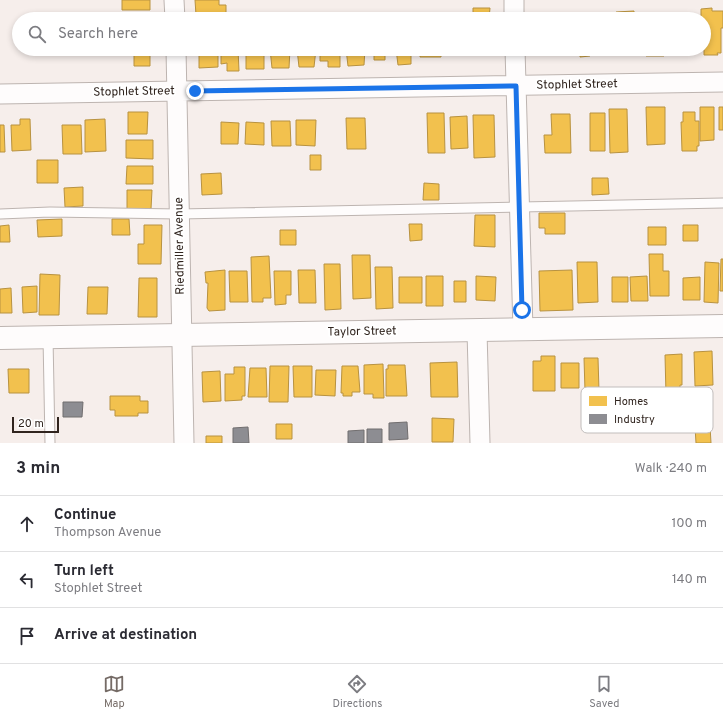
<!DOCTYPE html>
<html lang="en">
<head>
<meta charset="utf-8">
<style>
  :root { --surface:#fff; --page:#f7f7f7; --text:#2b2b33; --muted:#7c7c81; --line:#e1e1e2; --accent:#756b66 }
  body { margin:0; font-family:Overpass,sans-serif; background:var(--page); color:var(--text) }
  .scale { position:absolute; left:12px; bottom:10px; width:47px; box-sizing:border-box; padding-left:4px; border:2px solid #30241e; border-top:0; font-size:11px; line-height:14px; white-space:nowrap; color:#30241e; -webkit-text-stroke:3px #fff; paint-order:stroke }
  .stop { position:absolute; width:12px; height:12px; margin:-9px; border:3px solid #1a73e8; border-radius:50%; background:#fff }
  .stop.end { background:#1a73e8; border-color:#fff; box-shadow:0 1px 4px #0008 }
  .list { margin:0; padding:0; list-style:none }
  h2 { display:flex; justify-content:space-between; align-items:center; height:52px; margin:0; padding:0 16px; font-size:17px }
  h2 small { font-size:13px; font-weight:400; color:var(--muted) }
  .list li { display:grid; grid-template-columns:26px 1fr auto; gap:12px; align-items:center; box-sizing:border-box; height:56px; padding:0 16px; border-top:1px solid var(--line) }
  .list b { display:block; font-size:15px; white-space:nowrap }
  .list p { margin:0; font-size:13px; white-space:nowrap; color:var(--muted) }
  .list em { font-size:13px; font-style:normal; color:var(--muted) }
  .icon { flex:none; width:22px; height:22px; fill:none; stroke:currentColor; stroke-width:2; stroke-linecap:round; stroke-linejoin:round }
  .map { position:relative; flex:none; width:723px; height:443px; overflow:hidden }
  .search { position:absolute; background:var(--surface); box-shadow:0 2px 6px #0003; left:12px; right:12px; top:12px; height:44px; display:flex; align-items:center; gap:10px; box-sizing:border-box; padding:0 14px; border-radius:22px; color:var(--muted); font-size:15px }
  .sheet { height:220px; background:var(--surface) }
  nav { display:flex; justify-content:space-around; align-items:center; box-sizing:border-box; height:56px; border-top:1px solid var(--line); background:var(--surface); font-size:11px; color:var(--muted) }
  nav a { display:grid; justify-items:center; gap:2px }
  nav .on { color:var(--accent) }
  .map>svg:first-child { display:block }
  .homes { fill:#f2c14e; stroke:#b89240 }
  .industry { fill:#8d8d92; stroke:#716e6f }
  .lines { fill:none; stroke-linecap:round; stroke-linejoin:round }
  .lane-casing { stroke:#bdb4b0; stroke-width:11 }
  .street-casing { stroke:#bdb4b0; stroke-width:21 }
  .secondary-casing { stroke:#bdb4b0; stroke-width:24 }
  .lane { stroke:#fefcfc; stroke-width:9 }
  .street { stroke:#fefcfc; stroke-width:19 }
  .secondary { stroke:#fefcfc; stroke-width:22 }
  .route { stroke:#1a73e8; stroke-width:5 }
  .labels { text-anchor:middle; dominant-baseline:central; stroke-width:4; stroke-linejoin:round; paint-order:stroke }
  .street-label { font-size:12px; fill:#30241e; stroke:#fff }
  .key { fill:#fff; stroke:#c1bdbc; stroke-width:1 }
  .key-label { font-size:11px; fill:#30241e }
</style>
</head>
<body>
<div class="map">
<svg width="723" height="443" viewBox="0 0 723 443">
  <rect width="100%" height="100%" fill="#f6eeeb"/>
  <!-- homes -->
  <path class="homes" d="M122 0H150V10H122Z
    M195 0H219V5H226V17L200 18V15H196Z
    M473 8H490L489 19H473Z
    M712 8V11H723V28H721V53H717L718 55H704V19H701V9Z
    M634 11V19H617L616 12Z
    M548 16H568V19H548Z
    M570 17H589V19H570Z
    M134 49H150V66H134Z
    M199 49H218V67L199 68Z
    M221 49H238L239 71H227V63L221 64Z
    M246 49H264V69H246Z
    M270 49H290L289 68H272Z
    M297 49H316L314 67H299Z
    M320 49H340V67H328V61H320Z
    M346 49H365L364 65 348 66Z
    M371 49H391V51H385V60H374V52H371Z
    M396 49H411V64L398 65Z
    M420 49H441V57H420Z
    M473 49H492V52H473Z
    M571 49H590V56L580 57V51H571Z
    M595 49H611L612 54 595 55Z
    M646 49H663L664 56H646Z
    M646 107H665V144L647 145Z
    M700 107H714V140L700 141Z
    M719 107H723V130H719Z
    M609 109H627L628 152 610 153Z
    M128 112H148L147 134H128Z
    M683 112H695V121H699V146H697V151H682L681 122H683Z
    M427 113H444L445 153H428Z
    M590 113H605V151H590Z
    M551 114H570L571 153H545L544 135H552Z
    M473 115H494L495 157 474 158Z
    M467 116 468 148 451 149 450 117Z
    M346 118H365L366 149H347Z
    M20 119H30L31 150 12 151 11 125H20Z
    M105 119 106 151 85 152V120Z
    M296 120H316L315 146 296 145Z
    M271 121H290L291 146H272Z
    M221 122 239 123 238 144H221Z
    M246 122 264 123V145L245 144Z
    M0 125H4L5 152H0Z
    M62 125H81L82 154H63Z
    M126 140H153V159L126 158Z
    M310 155H321V170H310Z
    M37 160H58V183H37Z
    M127 166H153V184H126Z
    M221 173 222 194 202 195 201 174Z
    M592 178H608L609 194 592 195Z
    M424 183 439 184V200H423Z
    M83 187V206L65 207 64 188Z
    M127 190H152L151 209H127Z
    M539 213H565V234H545V228H539Z
    M475 215H495V247L474 246Z
    M62 219V236L38 237 37 220Z
    M112 219H129L130 235H112Z
    M409 224H422V240L410 241Z
    M9 225 10 242H0V226Z
    M144 225H162L161 264H138V244H144Z
    M683 225H698V241H683Z
    M648 227H666V245H648Z
    M280 230H296V245H280Z
    M649 254H663V271H669V296H650Z
    M352 255H370L371 298 353 299Z
    M269 256 271 298H263V302H252L251 257Z
    M721 259H723V291H720Z
    M577 262H597L598 302 578 303Z
    M705 262 719 263 718 303 704 302Z
    M324 264H340L341 309 325 310Z
    M375 267H392L393 308 376 309Z
    M225 270V310L209 311 207 308 208 283H206L205 272Z
    M298 270H315L316 303H299Z
    M572 270 573 310 540 311 539 271Z
    M229 271H247L248 302H230Z
    M274 271H291V295H286V304L275 305Z
    M40 274 60 275 59 315H39Z
    M426 276H443V306H426Z
    M476 276 496 277 495 301 476 300Z
    M647 276 648 301H631L630 277Z
    M399 277H422V303H399Z
    M612 277H628V302H612Z
    M700 277V300H683V278Z
    M139 278H157V317H138Z
    M454 281H466V302H454Z
    M37 286V312L23 313 22 287Z
    M88 287H108L107 314H87Z
    M11 288 12 313H0V289Z
    M712 351 713 385 695 386 694 352Z
    M682 354V385H680V389H677V395H666L665 355Z
    M541 356H555V391H533V361H541Z
    M584 358H598L599 391H585Z
    M457 362 458 397H431L430 363Z
    M561 363H579V388H561Z
    M383 364 384 398H373V394H364V365Z
    M388 365H405L407 396H386V369H388Z
    M270 366H289L288 402H269Z
    M293 366H312V397H294Z
    M342 366H358L360 392H352V396H343V393H341Z
    M234 367H245V396H242V400L225 401V374H234Z
    M250 368H266L267 397H248Z
    M8 369H29V393H9Z
    M316 370H336L335 396 315 395Z
    M220 371 221 401 203 402 202 372Z
    M110 396H140V401H148V413H138V416H115V410H110Z
    M432 418 454 419 453 442H432Z
    M276 424H292V439H276Z
    M710 426 711 443H696L695 427Z
    M206 436H222V443H206Z"/>
  <!-- industry -->
  <path class="industry" d="M63 402H83L82 417H63Z
    M407 422 408 439 389 440V423Z
    M248 427 249 443H233V428Z
    M367 429H382V443H367Z
    M364 430V443H348V431Z"/>
  <g class="lines">
    <!-- lane casing -->
    <g class="lane-casing">
      <path id="lane" d="M0 214 50 212 179 214 723 203
        M48 337 50 443"/>
    </g>
    <!-- street casing -->
    <g class="street-casing">
      <path id="street" d="M174 0 175 19
        M514 0V19
        M176 49 184 443
        M515 49 523 330
        M0 94 723 82
        M477 331 480 443"/>
    </g>
    <!-- secondary casing -->
    <g class="secondary-casing">
      <path id="secondary" d="M0 338 723 326"/>
    </g>
    <!-- lane -->
    <use href="#lane" class="lane"/>
    <!-- street -->
    <use href="#street" class="street"/>
    <!-- secondary -->
    <use href="#secondary" class="secondary"/>
  </g>
  <g class="lines">
    <!-- route -->
    <path class="route" d="M195 91 516 86 522 310"/>
  </g>
  <g class="labels">
    <!-- street labels -->
    <g class="street-label">
      <text transform="translate(577 85) rotate(-1)">Stophlet Street</text>
      <text transform="translate(134 92) rotate(-1)">Stophlet Street</text>
      <text transform="translate(180 246) rotate(-91)">Riedmiller Avenue</text>
      <text transform="translate(362 332) rotate(-1)">Taylor Street</text>
    </g>
  </g>
  <!-- legend -->
  <rect x="581" y="387" width="132" height="46" rx="6" class="key"/>
  <rect x="589" y="396" width="18" height="10" fill="#f2c14e"/>
  <rect x="589" y="414" width="18" height="10" fill="#8d8d92"/>
  <g class="key-label">
    <text x="614" y="405">Homes</text>
    <text x="614" y="423">Industry</text>
  </g>
</svg>
<div class="scale">20 m</div>
<div class="stop" style="left:522px;top:310px"></div>
<div class="stop end" style="left:195px;top:91px"></div>
<div class="search"><svg class="icon" aria-label="search" viewBox="0 0 24 24"><circle cx="10" cy="10" r="6"/><path d="M15 15l6 6"/></svg>Search here</div>
</div>
<section class="sheet">
<h2>3 min<small>Walk · 240 m</small></h2>
<ul class="list">
<li><svg class="icon" aria-label="ahead" viewBox="0 0 24 24"><path d="M12 20V5M6 11l6-6 6 6"/></svg><div><b>Continue</b><p>Thompson Avenue</p></div><em>100 m</em></li>
<li><svg class="icon" aria-label="left" viewBox="0 0 24 24"><path d="M17 20v-9H6M10 6l-5 5 5 5"/></svg><div><b>Turn left</b><p>Stophlet Street</p></div><em>140 m</em></li>
<li><svg class="icon" aria-label="arrive" viewBox="0 0 24 24"><path d="M6 21V4h12l-3 4 3 4H6"/></svg><div><b>Arrive at destination</b></div></li>
</ul>
</section>
<nav>
<a class="on"><svg class="icon" aria-label="map" viewBox="0 0 24 24"><path d="M3 6l6-2 6 2 6-2v14l-6 2-6-2-6 2zM9 4v14M15 6v14"/></svg>Map</a>
<a><svg class="icon" aria-label="directions" viewBox="0 0 24 24"><path d="M12 3l9 9-9 9-9-9zM9 14v-3h6M13 9l2 2-2 2"/></svg>Directions</a>
<a><svg class="icon" aria-label="saved" viewBox="0 0 24 24"><path d="M7 4h10v16l-5-4-5 4z"/></svg>Saved</a>
</nav>
</body>
</html>
